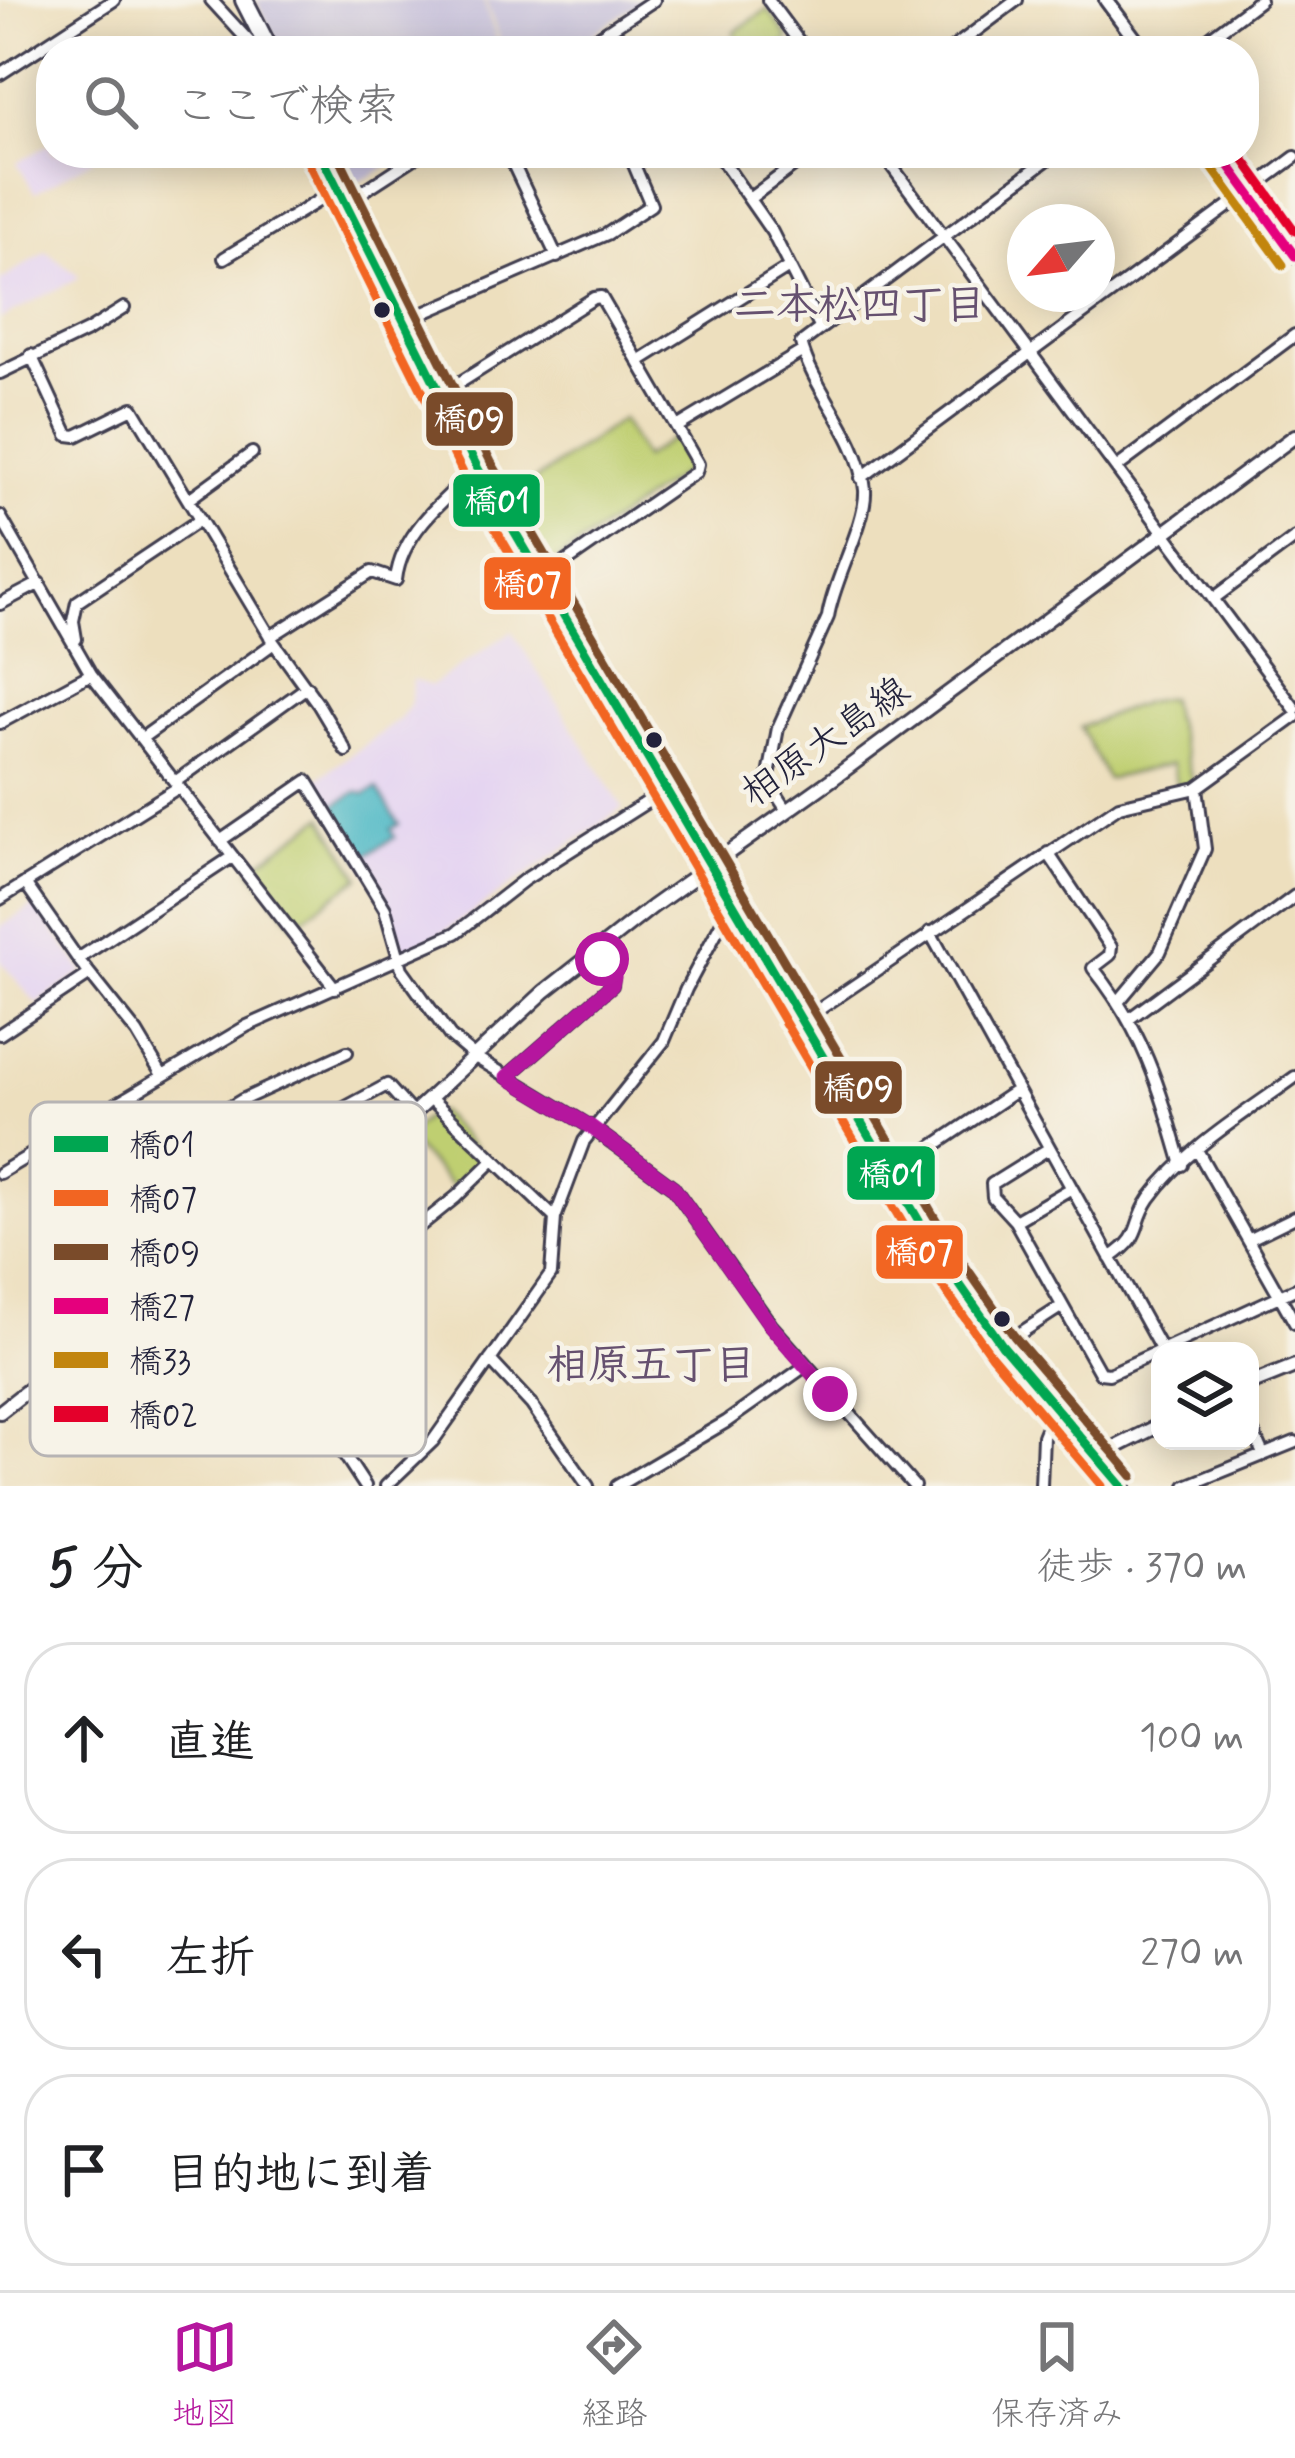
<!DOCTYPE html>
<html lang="ja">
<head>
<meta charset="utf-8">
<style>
  :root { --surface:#fff; --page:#f6f6f6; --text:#202124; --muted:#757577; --line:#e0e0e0; --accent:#b5179e }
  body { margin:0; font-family:Mynerve,"Klee One",sans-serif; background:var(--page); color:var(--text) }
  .controls { position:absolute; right:36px; bottom:36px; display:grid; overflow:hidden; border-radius:24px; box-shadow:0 6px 30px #0003 }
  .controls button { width:108px; height:108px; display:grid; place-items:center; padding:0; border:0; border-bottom:3px solid var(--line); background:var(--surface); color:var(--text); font:60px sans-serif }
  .compass { position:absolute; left:1007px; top:204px; width:108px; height:108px; border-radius:50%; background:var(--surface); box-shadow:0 6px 30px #0003; rotate:242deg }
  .stop { position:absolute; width:36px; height:36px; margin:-27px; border:9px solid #b5179e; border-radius:50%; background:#fff }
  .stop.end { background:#b5179e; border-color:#fff; box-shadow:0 3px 12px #0008 }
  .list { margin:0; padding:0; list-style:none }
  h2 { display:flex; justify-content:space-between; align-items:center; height:156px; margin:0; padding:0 48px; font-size:51px }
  h2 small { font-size:39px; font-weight:400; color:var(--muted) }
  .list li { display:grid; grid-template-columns:78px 1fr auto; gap:36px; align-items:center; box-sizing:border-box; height:192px; margin:0 24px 24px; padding:0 24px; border:3px solid var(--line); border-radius:48px }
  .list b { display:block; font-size:45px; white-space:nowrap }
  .list em { font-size:39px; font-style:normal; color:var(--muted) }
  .icon { flex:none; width:66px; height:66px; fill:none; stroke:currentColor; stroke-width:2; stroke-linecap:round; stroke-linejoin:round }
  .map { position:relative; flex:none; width:1295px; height:1486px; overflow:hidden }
  .search { position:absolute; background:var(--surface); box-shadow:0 6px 30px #0003; left:36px; right:36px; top:36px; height:132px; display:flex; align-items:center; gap:30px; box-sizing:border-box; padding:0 42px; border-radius:48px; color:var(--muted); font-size:45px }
  .sheet { height:804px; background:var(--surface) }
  nav { display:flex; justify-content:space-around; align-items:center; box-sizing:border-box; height:168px; border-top:3px solid var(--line); background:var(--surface); font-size:33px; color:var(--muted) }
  nav a { display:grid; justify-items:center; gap:6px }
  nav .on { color:var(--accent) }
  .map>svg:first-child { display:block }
  .built { fill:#e4d3f2 }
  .industrial { fill:#c6c0da }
  .green { fill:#bfcf71; stroke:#707856; stroke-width:3 }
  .water { fill:#49b7c5; stroke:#366c80; stroke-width:3 }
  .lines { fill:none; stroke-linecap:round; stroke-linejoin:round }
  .minor-casing { stroke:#403e4f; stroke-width:16 }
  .tertiary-casing { stroke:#403e4f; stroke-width:18 }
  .trunk-casing { stroke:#403e4f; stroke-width:22 }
  .minor { stroke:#fff; stroke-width:10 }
  .tertiary { stroke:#fff; stroke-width:12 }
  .trunk { stroke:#fff; stroke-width:16 }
  .bus-1-casing { stroke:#f7f3e8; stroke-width:18 }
  .bus-2-casing { stroke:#f7f3e8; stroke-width:18 }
  .bus-3-casing { stroke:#f7f3e8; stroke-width:18 }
  .bus-4-casing { stroke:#f7f3e8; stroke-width:18 }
  .bus-5-casing { stroke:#f7f3e8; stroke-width:18 }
  .bus-6-casing { stroke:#f7f3e8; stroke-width:18 }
  .bus-1 { stroke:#00a651; stroke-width:9 }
  .bus-2 { stroke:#f26522; stroke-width:9 }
  .bus-3 { stroke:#7a4b2a; stroke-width:9 }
  .bus-4 { stroke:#e5007d; stroke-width:9 }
  .bus-5 { stroke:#c2850f; stroke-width:9 }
  .bus-6 { stroke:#e4002b; stroke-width:9 }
  .route { stroke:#b5179e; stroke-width:15 }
  .bus-dot { fill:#22223b; stroke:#f7f3e8; stroke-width:4.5 }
  .labels { text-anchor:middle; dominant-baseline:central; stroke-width:9; stroke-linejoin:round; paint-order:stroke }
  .street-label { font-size:39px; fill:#22223b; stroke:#f7f3e8 }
  .neighbourhood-label { font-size:42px; font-weight:bold; fill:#65506f; stroke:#f7f3e8 }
  .key { fill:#f7f3e8; stroke:#b7b4b4; stroke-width:3 }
  .key-label { font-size:33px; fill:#22223b }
  .line-badge { stroke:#f7f3e8; stroke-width:4.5 }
  .badge-label { font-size:33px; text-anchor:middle; font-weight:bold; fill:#fff }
</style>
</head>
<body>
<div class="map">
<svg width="1295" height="1486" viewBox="0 0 1295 1486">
  <rect width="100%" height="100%" fill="#f7f3e8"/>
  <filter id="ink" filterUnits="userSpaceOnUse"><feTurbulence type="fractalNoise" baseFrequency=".00833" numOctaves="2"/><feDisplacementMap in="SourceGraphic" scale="24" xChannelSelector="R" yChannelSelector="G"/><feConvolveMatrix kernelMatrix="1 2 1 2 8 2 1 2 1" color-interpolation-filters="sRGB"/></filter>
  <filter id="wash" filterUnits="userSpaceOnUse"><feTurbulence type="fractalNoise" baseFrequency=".004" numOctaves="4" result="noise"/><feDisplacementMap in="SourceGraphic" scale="48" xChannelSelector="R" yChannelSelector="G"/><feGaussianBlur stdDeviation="2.7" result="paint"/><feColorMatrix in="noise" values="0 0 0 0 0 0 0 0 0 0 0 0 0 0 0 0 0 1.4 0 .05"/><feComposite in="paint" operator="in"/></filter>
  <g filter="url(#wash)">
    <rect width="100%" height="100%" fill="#eddfbe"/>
    <!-- built -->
    <path class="built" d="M51 143V153H95L94 159 35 193 17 163Z
      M46 251 80 277 0 319V281Z
      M512 631 623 808 444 932 406 951 402 949 386 903 315 785 316 780 400 719 411 702 412 679 431 686Z
      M35 905 84 972 37 1004 0 961V927Z"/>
    <!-- industrial -->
    <path class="industrial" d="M256 0H483L501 51H281Z
      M485 0H644L567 51H504Z
      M331 153H407L372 176 347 185Z"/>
    <!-- green -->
    <path class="green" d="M768 9 789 39 774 51H741L734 32Z
      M622 419 643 458 674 437 688 469 551 564 544 562 507 500Z
      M1168 698 1193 783 1177 787 1172 764 1107 779 1080 727 1144 702Z
      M323 817 360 877 294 925 250 869Z
      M432 1112H439L483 1157V1163L458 1187H453L406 1139 407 1134Z"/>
    <!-- water -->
    <path class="water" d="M377 788 399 824 391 829 395 837 361 859 329 809 356 792 365 794Z"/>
  </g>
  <g filter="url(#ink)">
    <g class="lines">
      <!-- minor casing -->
      <g class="minor-casing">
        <path id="minor" d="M211 0 255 48 267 45
          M768 0 806 51
          M577 51 654 0
          M949 51 1017 0
          M1192 51 1260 0
          M0 74 114 0
          M508 153 557 257
          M717 153 772 232 820 327
          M882 153 1295 709
          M749 199 811 153
          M345 203 422 153
          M224 258 338 189
          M403 322 607 234 651 205 629 153
          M31 355 68 435 76 436 133 408 274 643 318 704 346 751
          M639 361 789 267
          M0 373 89 330 124 308
          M440 395 594 298 601 297 698 464 696 472 543 578
          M677 427 803 351
          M1116 468 1295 335
          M861 478 1295 157
          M189 499 252 453
          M0 516 91 674 335 988
          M1213 599 1295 538
          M0 604 40 583
          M270 637 372 572 396 580C401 533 445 498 478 469
          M76 639 73 621 77 602 198 521
          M0 723 91 674
          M142 738 274 643
          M175 782 307 687
          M786 809 768 781 778 728 828 617C833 581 867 522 865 490 860 436 814 393 801 343L1056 153
          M220 841 307 781 385 909 402 969 450 1036 475 1057 591 1127 673 1187 771 1325 914 1486
          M1048 853 1111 947 1110 955 1093 968C1144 1031 1160 1089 1182 1165
          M25 883 78 959 137 1033 162 1075
          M0 899 179 787
          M930 932 1162 1351
          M78 959 232 857
          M1119 1001 1160 952 1205 849 1197 788
          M1129 1019 1295 896
          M802 1021 1119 806 1197 788 1295 717
          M0 1034 90 974
          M507 1077 612 985 613 973 596 951
          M431 1099 555 1218
          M70 1128 242 1351 344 1454 365 1486
          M285 1140 387 1085 414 1115
          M1197 1150 1295 1323
          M333 1168 348 1202
          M0 1173 247 1026 456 933 524 880 666 790
          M892 1174 1017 1090
          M110 1180 242 1100 347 1052
          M1070 1189 1015 1221 1100 1373 1109 1374 1295 1289
          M1015 1221 993 1197 992 1184 1048 1149
          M1248 1240 1295 1217
          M1110 1258C1145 1235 1131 1226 1150 1198 1186 1148 1246 1113 1295 1077
          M375 1262 456 1197 493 1161
          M1002 1345 1062 1306
          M490 1360 531 1404 588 1486
          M1250 1425 1263 1454
          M386 1486 433 1441 551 1274 555 1218 584 1141 664 1041 686 989 725 916 735 907
          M617 1486 726 1422 804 1367
          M1041 1486 1043 1436 1054 1409
          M1186 1486 1295 1442"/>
      </g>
      <!-- tertiary casing -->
      <g class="tertiary-casing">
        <path id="tertiary" d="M1106 0 1144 51
          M1220 153 1295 256
          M1250 1384 1295 1366
          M0 1412 232 1230 393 1132 544 992 652 907 835 777 1295 436
          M1096 1457 1160 1425"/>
      </g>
      <!-- trunk casing -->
      <g class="trunk-casing">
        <path id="trunk" d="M244 0 270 51
          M320 153 478 469 939 1255 1002 1345 1122 1486"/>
      </g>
      <!-- minor -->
      <use href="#minor" class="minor"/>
      <!-- tertiary -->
      <use href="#tertiary" class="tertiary"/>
      <!-- trunk -->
      <use href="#trunk" class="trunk"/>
      <!-- bus-1 casing -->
      <g class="bus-1-casing">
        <path id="bus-1" d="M320 153 478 469 939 1255 1002 1345 1122 1486"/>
      </g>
      <!-- bus-2 casing -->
      <g class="bus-2-casing">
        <path id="bus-2" d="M307 160 465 477 926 1263 991 1355 1102 1486"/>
      </g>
      <!-- bus-3 casing -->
      <g class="bus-3-casing">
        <path id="bus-3" d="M337 153 491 462 952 1247 1014 1336 1133 1476"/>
      </g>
      <!-- bus-4 casing -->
      <g class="bus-4-casing">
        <path id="bus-4" d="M1220 153 1295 256"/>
      </g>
      <!-- bus-5 casing -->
      <g class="bus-5-casing">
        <path id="bus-5" d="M1208 162 1283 265"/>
      </g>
      <!-- bus-6 casing -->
      <g class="bus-6-casing">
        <path id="bus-6" d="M1239 153 1295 231"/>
      </g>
      <!-- bus-1 -->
      <use href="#bus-1" class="bus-1"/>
      <!-- bus-2 -->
      <use href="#bus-2" class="bus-2"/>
      <!-- bus-3 -->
      <use href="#bus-3" class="bus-3"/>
      <!-- bus-4 -->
      <use href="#bus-4" class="bus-4"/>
      <!-- bus-5 -->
      <use href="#bus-5" class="bus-5"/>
      <!-- bus-6 -->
      <use href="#bus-6" class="bus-6"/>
    </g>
  </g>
  <g class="lines" filter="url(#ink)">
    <!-- route -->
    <path class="route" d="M602 959 614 977 612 985 507 1077 591 1127 673 1187 770 1325 830 1394"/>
  </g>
  <!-- markers -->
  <g class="bus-dot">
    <circle cx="382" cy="310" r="10"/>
    <circle cx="654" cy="740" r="10"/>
    <circle cx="1002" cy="1319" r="10"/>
  </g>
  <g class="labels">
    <!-- street labels -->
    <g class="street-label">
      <text transform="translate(826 743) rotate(-35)">相原大島線</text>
    </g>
    <!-- neighbourhood labels -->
    <g class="neighbourhood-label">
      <text x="860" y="306">二本松四丁目</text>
      <text x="651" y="1366">相原五丁目</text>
    </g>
  </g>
  <!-- legend -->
  <rect x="30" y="1102" width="396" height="354" rx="18" class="key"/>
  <rect x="54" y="1136" width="54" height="16" fill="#00a651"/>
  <rect x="54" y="1190" width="54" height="16" fill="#f26522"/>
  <rect x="54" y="1244" width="54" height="16" fill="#7a4b2a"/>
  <rect x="54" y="1298" width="54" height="16" fill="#e5007d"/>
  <rect x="54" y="1352" width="54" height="16" fill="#c2850f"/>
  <rect x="54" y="1406" width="54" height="16" fill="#e4002b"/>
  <g class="key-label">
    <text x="129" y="1156">橋01</text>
    <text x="129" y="1210">橋07</text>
    <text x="129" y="1264">橋09</text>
    <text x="129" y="1318">橋27</text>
    <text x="129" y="1372">橋33</text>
    <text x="129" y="1426">橋02</text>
  </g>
  <g class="line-badge">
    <rect x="424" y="390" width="91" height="58" rx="12" fill="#7a4b2a"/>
    <rect x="451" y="472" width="91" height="57" rx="12" fill="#00a651"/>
    <rect x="482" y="555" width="91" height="57" rx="12" fill="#f26522"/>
    <rect x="813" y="1059" width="91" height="57" rx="12" fill="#7a4b2a"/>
    <rect x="845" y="1144" width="92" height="58" rx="12" fill="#00a651"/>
    <rect x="874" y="1223" width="91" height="58" rx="12" fill="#f26522"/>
  </g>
  <g class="badge-label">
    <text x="469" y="430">橋09</text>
    <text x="497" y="512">橋01</text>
    <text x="527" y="595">橋07</text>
    <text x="858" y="1099">橋09</text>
    <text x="891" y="1185">橋01</text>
    <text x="919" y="1263">橋07</text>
  </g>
</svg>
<div class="controls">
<button><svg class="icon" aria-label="layers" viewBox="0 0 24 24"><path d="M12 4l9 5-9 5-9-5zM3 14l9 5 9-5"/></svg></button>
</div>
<svg class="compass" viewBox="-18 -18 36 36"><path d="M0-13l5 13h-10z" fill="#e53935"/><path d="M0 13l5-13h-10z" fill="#757577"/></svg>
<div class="stop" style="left:602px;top:959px"></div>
<div class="stop end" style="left:830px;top:1394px"></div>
<div class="search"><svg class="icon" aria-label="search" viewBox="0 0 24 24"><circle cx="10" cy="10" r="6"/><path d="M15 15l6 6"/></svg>ここで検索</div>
</div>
<section class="sheet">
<h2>5 分<small>徒歩 · 370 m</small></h2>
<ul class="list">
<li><svg class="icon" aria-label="ahead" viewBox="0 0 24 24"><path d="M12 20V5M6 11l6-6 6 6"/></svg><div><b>直進</b></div><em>100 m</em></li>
<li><svg class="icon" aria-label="left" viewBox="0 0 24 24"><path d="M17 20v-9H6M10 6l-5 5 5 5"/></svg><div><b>左折</b></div><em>270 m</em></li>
<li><svg class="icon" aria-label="arrive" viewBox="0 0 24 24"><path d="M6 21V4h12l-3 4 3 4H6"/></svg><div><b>目的地に到着</b></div></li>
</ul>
</section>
<nav>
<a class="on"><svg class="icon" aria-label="map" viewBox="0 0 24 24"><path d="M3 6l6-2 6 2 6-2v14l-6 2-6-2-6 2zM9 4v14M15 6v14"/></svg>地図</a>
<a><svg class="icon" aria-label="directions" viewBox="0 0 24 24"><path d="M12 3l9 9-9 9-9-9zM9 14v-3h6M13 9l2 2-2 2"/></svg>経路</a>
<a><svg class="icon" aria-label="saved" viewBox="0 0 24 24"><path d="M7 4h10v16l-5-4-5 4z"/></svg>保存済み</a>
</nav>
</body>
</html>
